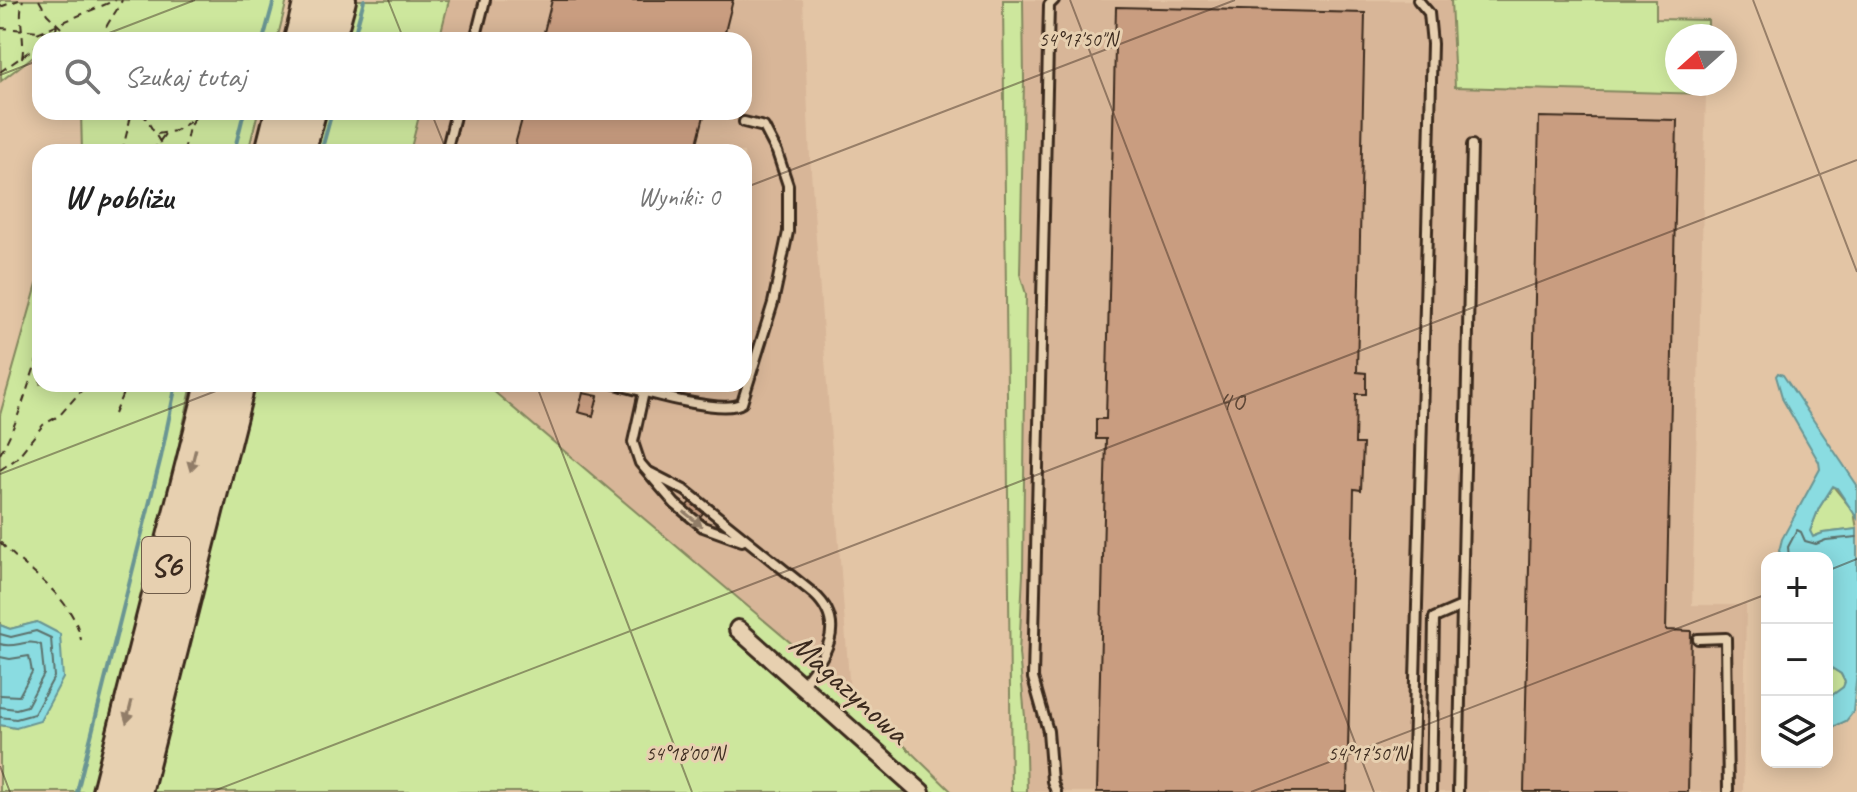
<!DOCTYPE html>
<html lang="pl">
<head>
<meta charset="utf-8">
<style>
  :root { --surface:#fff; --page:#f2f2f2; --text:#222; --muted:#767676; --line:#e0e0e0 }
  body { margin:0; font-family:Caveat,sans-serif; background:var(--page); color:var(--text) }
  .controls { position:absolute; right:24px; bottom:24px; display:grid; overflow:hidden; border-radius:16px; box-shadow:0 4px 20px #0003 }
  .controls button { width:72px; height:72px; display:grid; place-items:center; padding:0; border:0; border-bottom:2px solid var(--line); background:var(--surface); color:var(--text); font:40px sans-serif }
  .compass { position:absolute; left:1665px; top:24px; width:72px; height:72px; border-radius:50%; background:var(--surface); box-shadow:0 4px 20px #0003; rotate:249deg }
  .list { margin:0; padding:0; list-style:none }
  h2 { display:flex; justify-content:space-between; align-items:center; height:104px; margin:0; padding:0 32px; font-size:34px }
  h2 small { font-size:26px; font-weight:400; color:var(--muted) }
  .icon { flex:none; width:44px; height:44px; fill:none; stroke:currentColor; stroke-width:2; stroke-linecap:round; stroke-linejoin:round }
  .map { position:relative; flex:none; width:1857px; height:792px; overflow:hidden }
  .search { position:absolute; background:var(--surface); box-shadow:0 4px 20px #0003; left:32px; top:32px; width:720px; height:88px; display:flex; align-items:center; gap:20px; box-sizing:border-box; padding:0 28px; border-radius:24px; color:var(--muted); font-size:30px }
  .panel { position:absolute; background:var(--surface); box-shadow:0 4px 20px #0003; left:32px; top:144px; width:720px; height:248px; border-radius:24px }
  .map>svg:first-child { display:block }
  .built { fill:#d8b698 }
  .green { fill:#cde79d; stroke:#84885e; stroke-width:2 }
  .water { fill:#8adce1; stroke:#6a9593; stroke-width:2 }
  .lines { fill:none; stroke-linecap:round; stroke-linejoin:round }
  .shore { stroke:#5b716c; stroke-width:2 }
  .stream { stroke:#6a9593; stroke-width:4 }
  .building { fill:#c99d80; stroke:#3b2a1e; stroke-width:2 }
  .lane-casing { stroke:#3b2a1e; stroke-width:14 }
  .street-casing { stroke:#3b2a1e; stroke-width:22 }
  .highway-casing { stroke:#3b2a1e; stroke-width:36 }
  .path { stroke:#3b2a1e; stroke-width:2; stroke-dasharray:8 6; stroke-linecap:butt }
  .lane { stroke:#e7d0b0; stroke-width:8 }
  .street { stroke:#e7d0b0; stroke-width:16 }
  .highway { stroke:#e7d0b0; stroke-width:30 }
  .oneway { fill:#917d67 }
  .ticks { fill:none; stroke:#3b2a1e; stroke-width:2; stroke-opacity:0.45 }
  .labels { text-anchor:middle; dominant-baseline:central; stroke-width:6; stroke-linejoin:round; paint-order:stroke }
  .number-label { font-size:30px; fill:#5e4736 }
  .shield { fill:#e7d0b0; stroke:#6f5c4a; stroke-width:2 }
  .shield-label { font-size:32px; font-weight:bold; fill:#3b2a1e }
  .street-label { font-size:34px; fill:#3b2a1e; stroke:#e7d0b0 }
  .ticks-label { font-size:20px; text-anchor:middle; fill:#3b2a1e; stroke:#e7d0b0; stroke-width:6; stroke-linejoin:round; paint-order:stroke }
</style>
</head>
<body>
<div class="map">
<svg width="1857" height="792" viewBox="0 0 1857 792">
  <rect width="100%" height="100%" fill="#e3c5a5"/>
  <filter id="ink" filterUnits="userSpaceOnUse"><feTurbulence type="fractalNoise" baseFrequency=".0125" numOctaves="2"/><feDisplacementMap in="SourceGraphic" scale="16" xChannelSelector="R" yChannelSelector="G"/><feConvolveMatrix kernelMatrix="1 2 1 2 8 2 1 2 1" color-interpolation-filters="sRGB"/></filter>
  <g filter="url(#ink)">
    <!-- built -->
    <path class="built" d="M449 0H803L810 158 850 693 485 384H744V152H410L420 112H744V40H439Z
      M1023 0H1451L1456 87 1706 94 1692 605H1746L1743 792H1027L1025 717 1019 653 1023 574 1026 294 1020 274 1024 81Z"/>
    <!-- green -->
    <path class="green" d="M0 0H287L277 40H40V51L1 81Z
      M356 0H449L439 40H345Z
      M1003 0H1023L1024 81 1020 274 1026 294 1023 574 1019 653 1025 717 1027 792H1011Z
      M1451 0H1656V19L1708 20V36H1677V84H1706V94L1455 87Z
      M81 112H258L248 152H82Z
      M324 112H420L410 152H313Z
      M40 274V384H192L174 468 92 792H0V725L16 728 37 622 10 629 0 625V415Z
      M252 384H485L850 693 952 792H147Z
      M1833 486 1854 512 1857 529 1823 533 1812 537 1810 531 1819 508Z
      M1827 665 1841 674 1845 682 1844 687 1827 699Z"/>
    <!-- water -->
    <path class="water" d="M1778 373 1783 375 1857 485V518L1837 488 1833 486 1819 508 1810 531 1813 537 1823 533 1857 529V672L1853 712 1846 721 1827 730V699L1843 687 1845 682 1841 674 1827 665V558H1783L1779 551 1782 539 1820 469 1819 462 1783 400 1776 376Z
      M37 622 60 634 63 678 40 721 16 728 0 725V625L10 629Z"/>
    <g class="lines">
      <!-- shore -->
      <path class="shore" d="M1789 558 1788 547 1797 530 1801 532 1805 541 1816 544 1826 540 1857 537
        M0 634 11 637 36 631 51 638 54 677 34 714 16 719 0 717
        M0 644C14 649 28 638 41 645L44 674 27 706 16 709 0 707
        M0 657 10 659 29 656 32 672 19 696 0 695"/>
      <!-- stream -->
      <path class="stream" d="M263 40 274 0
        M353 40 364 0
        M234 152 244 112
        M321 152 332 112
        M77 792 161 457 176 384"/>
    </g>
    <!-- building -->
    <path class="building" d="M552 0H733L723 40H542Z
      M1116 7 1365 13 1357 372 1366 373V394H1356L1355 444H1363L1361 490 1354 489 1347 792H1097L1106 439H1096V419H1106Z
      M524 112H705L696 147 717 152H513Z
      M1539 117 1677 120 1666 630 1691 631 1688 792H1524Z
      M583 393 598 396 593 416 578 412Z
      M690 502 703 513 699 518 686 507Z"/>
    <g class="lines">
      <!-- lane casing -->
      <g class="lane-casing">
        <path id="lane" d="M1054 0 1049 5 1033 678 1048 731 1052 781 1056 792
          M475 40 485 0
          M446 152 456 112
          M615 384C639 390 723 416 742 403L773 303 788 232V185L777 152 764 127 744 122
          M644 392 633 442 640 463 675 504 703 527 742 541
          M649 472 686 491 814 594C848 625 825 657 802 685
          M1698 639 1726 638 1728 792
          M1412 792 1432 44 1429 13 1418 0
          M1431 792 1434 618 1462 606
          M1458 792 1472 145"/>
      </g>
      <!-- street casing -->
      <g class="street-casing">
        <path id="street" d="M738 629 921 792"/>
      </g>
      <!-- highway casing -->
      <g class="highway-casing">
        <path id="highway" d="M300 40 310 0
          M329 40 340 0
          M271 152 281 112
          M299 152 310 112
          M108 792 212 384
          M136 792 239 384"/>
      </g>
      <!-- path -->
      <path class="path" d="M39 0 47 14 66 33 85 40
        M0 7 19 0
        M0 28 66 33
        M37 33 116 0
        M46 40 55 33 57 26
        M102 40C104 25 116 14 122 0
        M22 58C26 38 17 19 23 0
        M0 72 40 44
        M142 112 166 152
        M157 134 175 131 191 121
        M122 152 132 112
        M152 152 165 134
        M184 152 189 127 199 112
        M114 414 127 384
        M0 454C19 421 27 387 40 352
        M0 470 16 459 43 425 60 415 87 384
        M0 542C29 573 73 596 81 640"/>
      <!-- lane -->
      <use href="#lane" class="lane"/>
      <!-- street -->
      <use href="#street" class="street"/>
      <!-- highway -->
      <use href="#highway" class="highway"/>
    </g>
    <!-- one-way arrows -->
    <defs><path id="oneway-solid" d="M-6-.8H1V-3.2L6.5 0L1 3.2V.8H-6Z" transform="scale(2)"/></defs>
    <g class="oneway">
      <use href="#oneway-solid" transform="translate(193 460) rotate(104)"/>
      <use href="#oneway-solid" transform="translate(693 519) rotate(39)"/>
      <use href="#oneway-solid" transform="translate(129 712) rotate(104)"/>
    </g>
  </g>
  <!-- ticks -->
  <path class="ticks" d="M388 0 404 40M1070 0 1374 792M1753 0 1857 272M91 40 195 0M0 75 40 60M431 112 447 152M744 188 1235 0M536 384 692 792M0 474 234 384M1827 571 1857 559M0 766 10 792M211 792 1857 160M1251 792 1767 594"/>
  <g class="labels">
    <!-- number labels -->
    <g class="number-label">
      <text x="1231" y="400">40</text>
    </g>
    <!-- shield labels -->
    <rect class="shield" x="142" y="537" width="48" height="56" rx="6"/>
    <g class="shield-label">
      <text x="166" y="565">S6</text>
    </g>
    <!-- street labels -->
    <g class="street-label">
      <text transform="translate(850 688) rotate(42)">Magazynowa</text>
    </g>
  </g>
  <g class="ticks-label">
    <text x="1078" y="46">54°17'50"N</text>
    <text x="685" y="760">54°18'00"N</text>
    <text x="1367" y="760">54°17'50"N</text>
  </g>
</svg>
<div class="controls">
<button>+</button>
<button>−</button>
<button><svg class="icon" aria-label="layers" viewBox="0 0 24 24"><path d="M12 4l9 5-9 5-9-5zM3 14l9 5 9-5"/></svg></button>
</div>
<svg class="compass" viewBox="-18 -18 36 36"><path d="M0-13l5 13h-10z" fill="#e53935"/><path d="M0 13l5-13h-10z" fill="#767676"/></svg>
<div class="search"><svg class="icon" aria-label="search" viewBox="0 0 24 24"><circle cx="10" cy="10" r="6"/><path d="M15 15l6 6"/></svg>Szukaj tutaj</div>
<section class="panel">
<h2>W pobliżu<small>Wyniki: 0</small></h2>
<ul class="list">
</ul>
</section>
</div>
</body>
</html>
